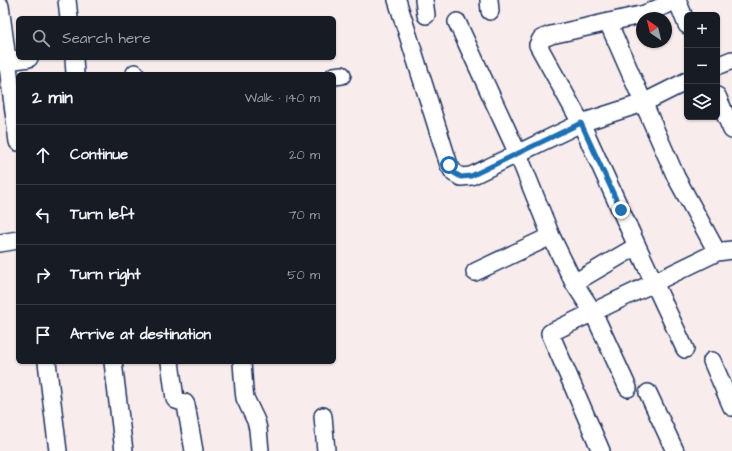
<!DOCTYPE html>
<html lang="en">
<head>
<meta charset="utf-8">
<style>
  :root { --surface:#171b24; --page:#242831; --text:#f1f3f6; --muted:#9ea1a6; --line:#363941 }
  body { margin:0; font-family:"Architects Daughter",sans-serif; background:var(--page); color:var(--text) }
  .controls { position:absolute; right:12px; top:12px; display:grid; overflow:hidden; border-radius:6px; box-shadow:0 1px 3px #0004 }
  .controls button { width:36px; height:36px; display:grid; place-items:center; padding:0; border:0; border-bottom:1px solid var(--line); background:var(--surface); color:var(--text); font:20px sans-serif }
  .compass { position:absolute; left:636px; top:12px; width:36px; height:36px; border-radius:50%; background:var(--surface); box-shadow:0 1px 3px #0004; rotate:325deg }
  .stop { position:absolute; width:12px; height:12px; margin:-9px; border:3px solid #1f6fb2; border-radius:50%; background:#fff }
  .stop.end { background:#1f6fb2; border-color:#fff; box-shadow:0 1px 4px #0008 }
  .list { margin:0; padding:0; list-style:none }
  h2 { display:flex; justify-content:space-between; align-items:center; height:52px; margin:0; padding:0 16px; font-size:17px }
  h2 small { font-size:13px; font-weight:400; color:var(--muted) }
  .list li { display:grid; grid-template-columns:26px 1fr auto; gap:12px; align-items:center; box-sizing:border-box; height:60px; padding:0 16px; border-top:1px solid var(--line) }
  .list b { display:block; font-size:15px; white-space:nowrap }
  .list em { font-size:13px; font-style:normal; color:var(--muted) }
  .icon { flex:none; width:22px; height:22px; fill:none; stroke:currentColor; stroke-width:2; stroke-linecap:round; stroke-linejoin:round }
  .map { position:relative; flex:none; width:732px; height:451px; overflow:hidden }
  .search { position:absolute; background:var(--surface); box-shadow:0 1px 3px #0004; left:16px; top:16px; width:320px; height:44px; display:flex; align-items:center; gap:10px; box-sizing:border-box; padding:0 14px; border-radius:6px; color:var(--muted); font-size:15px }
  .panel { position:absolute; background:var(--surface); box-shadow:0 1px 3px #0004; left:16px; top:72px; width:320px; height:292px; border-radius:6px }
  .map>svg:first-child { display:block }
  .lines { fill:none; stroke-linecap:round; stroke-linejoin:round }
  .minor-casing { stroke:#1b2f5e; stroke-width:20 }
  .minor { stroke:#fff; stroke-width:17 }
  .route { stroke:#1f6fb2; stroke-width:5 }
</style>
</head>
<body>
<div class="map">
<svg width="732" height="451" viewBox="0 0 732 451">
  <rect width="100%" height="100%" fill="#f8edec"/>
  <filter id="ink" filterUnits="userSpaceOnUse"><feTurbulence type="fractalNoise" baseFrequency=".025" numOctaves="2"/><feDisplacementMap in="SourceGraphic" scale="8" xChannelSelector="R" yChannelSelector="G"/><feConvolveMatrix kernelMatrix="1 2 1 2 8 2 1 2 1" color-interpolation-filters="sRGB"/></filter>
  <g filter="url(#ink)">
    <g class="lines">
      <!-- minor casing -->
      <g class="minor-casing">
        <path id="minor" d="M67 0 69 18
          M397 0 449 165 454 173 461 177 471 176 581 123 643 103 687 81
          M424 0 426 15
          M489 0 490 11
          M677 0 645 14 551 35 541 39 538 45 581 123 637 246 685 349
          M677 0 687 25
          M0 6 18 142
          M457 22 518 154 551 236 574 283 593 312 628 388
          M608 22 676 177 717 252 732 250
          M74 58 75 74
          M0 62 29 58
          M717 66 732 60
          M135 73V74
          M334 76 342 75
          M717 96 732 130
          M0 243 18 240
          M475 272 551 236
          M574 283 637 246
          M712 361 732 407
          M47 362 58 451
          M113 362 124 451
          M170 362 175 399 176 400 185 403 186 405 194 451
          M242 362 244 390 245 398 256 421 258 429 260 451
          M648 393 675 451
          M323 416 326 451
          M601 451 550 333 717 252"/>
      </g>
      <!-- minor -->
      <use href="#minor" class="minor"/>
    </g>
  </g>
  <g class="lines" filter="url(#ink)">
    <!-- route -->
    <path class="route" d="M449 165 454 173 461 177 471 176 581 123 621 210"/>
  </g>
</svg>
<div class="controls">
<button>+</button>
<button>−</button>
<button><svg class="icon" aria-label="layers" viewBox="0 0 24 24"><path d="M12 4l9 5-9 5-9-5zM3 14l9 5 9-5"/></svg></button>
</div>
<svg class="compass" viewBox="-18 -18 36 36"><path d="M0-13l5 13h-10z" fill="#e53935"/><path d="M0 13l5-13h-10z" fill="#9ea1a6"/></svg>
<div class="stop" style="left:449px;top:165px"></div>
<div class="stop end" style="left:621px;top:210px"></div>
<div class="search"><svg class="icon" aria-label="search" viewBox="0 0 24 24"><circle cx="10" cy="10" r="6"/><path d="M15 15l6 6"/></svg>Search here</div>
<section class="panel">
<h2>2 min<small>Walk · 140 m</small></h2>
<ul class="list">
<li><svg class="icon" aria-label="ahead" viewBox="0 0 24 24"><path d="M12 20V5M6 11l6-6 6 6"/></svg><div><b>Continue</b></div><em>20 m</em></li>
<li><svg class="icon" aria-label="left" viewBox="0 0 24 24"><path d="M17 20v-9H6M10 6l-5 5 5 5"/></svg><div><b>Turn left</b></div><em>70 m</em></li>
<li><svg class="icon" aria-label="right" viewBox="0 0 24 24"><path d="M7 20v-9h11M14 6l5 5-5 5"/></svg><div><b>Turn right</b></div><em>50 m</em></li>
<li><svg class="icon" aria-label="arrive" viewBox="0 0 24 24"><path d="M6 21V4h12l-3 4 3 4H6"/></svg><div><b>Arrive at destination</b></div></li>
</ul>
</section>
</div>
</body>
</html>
